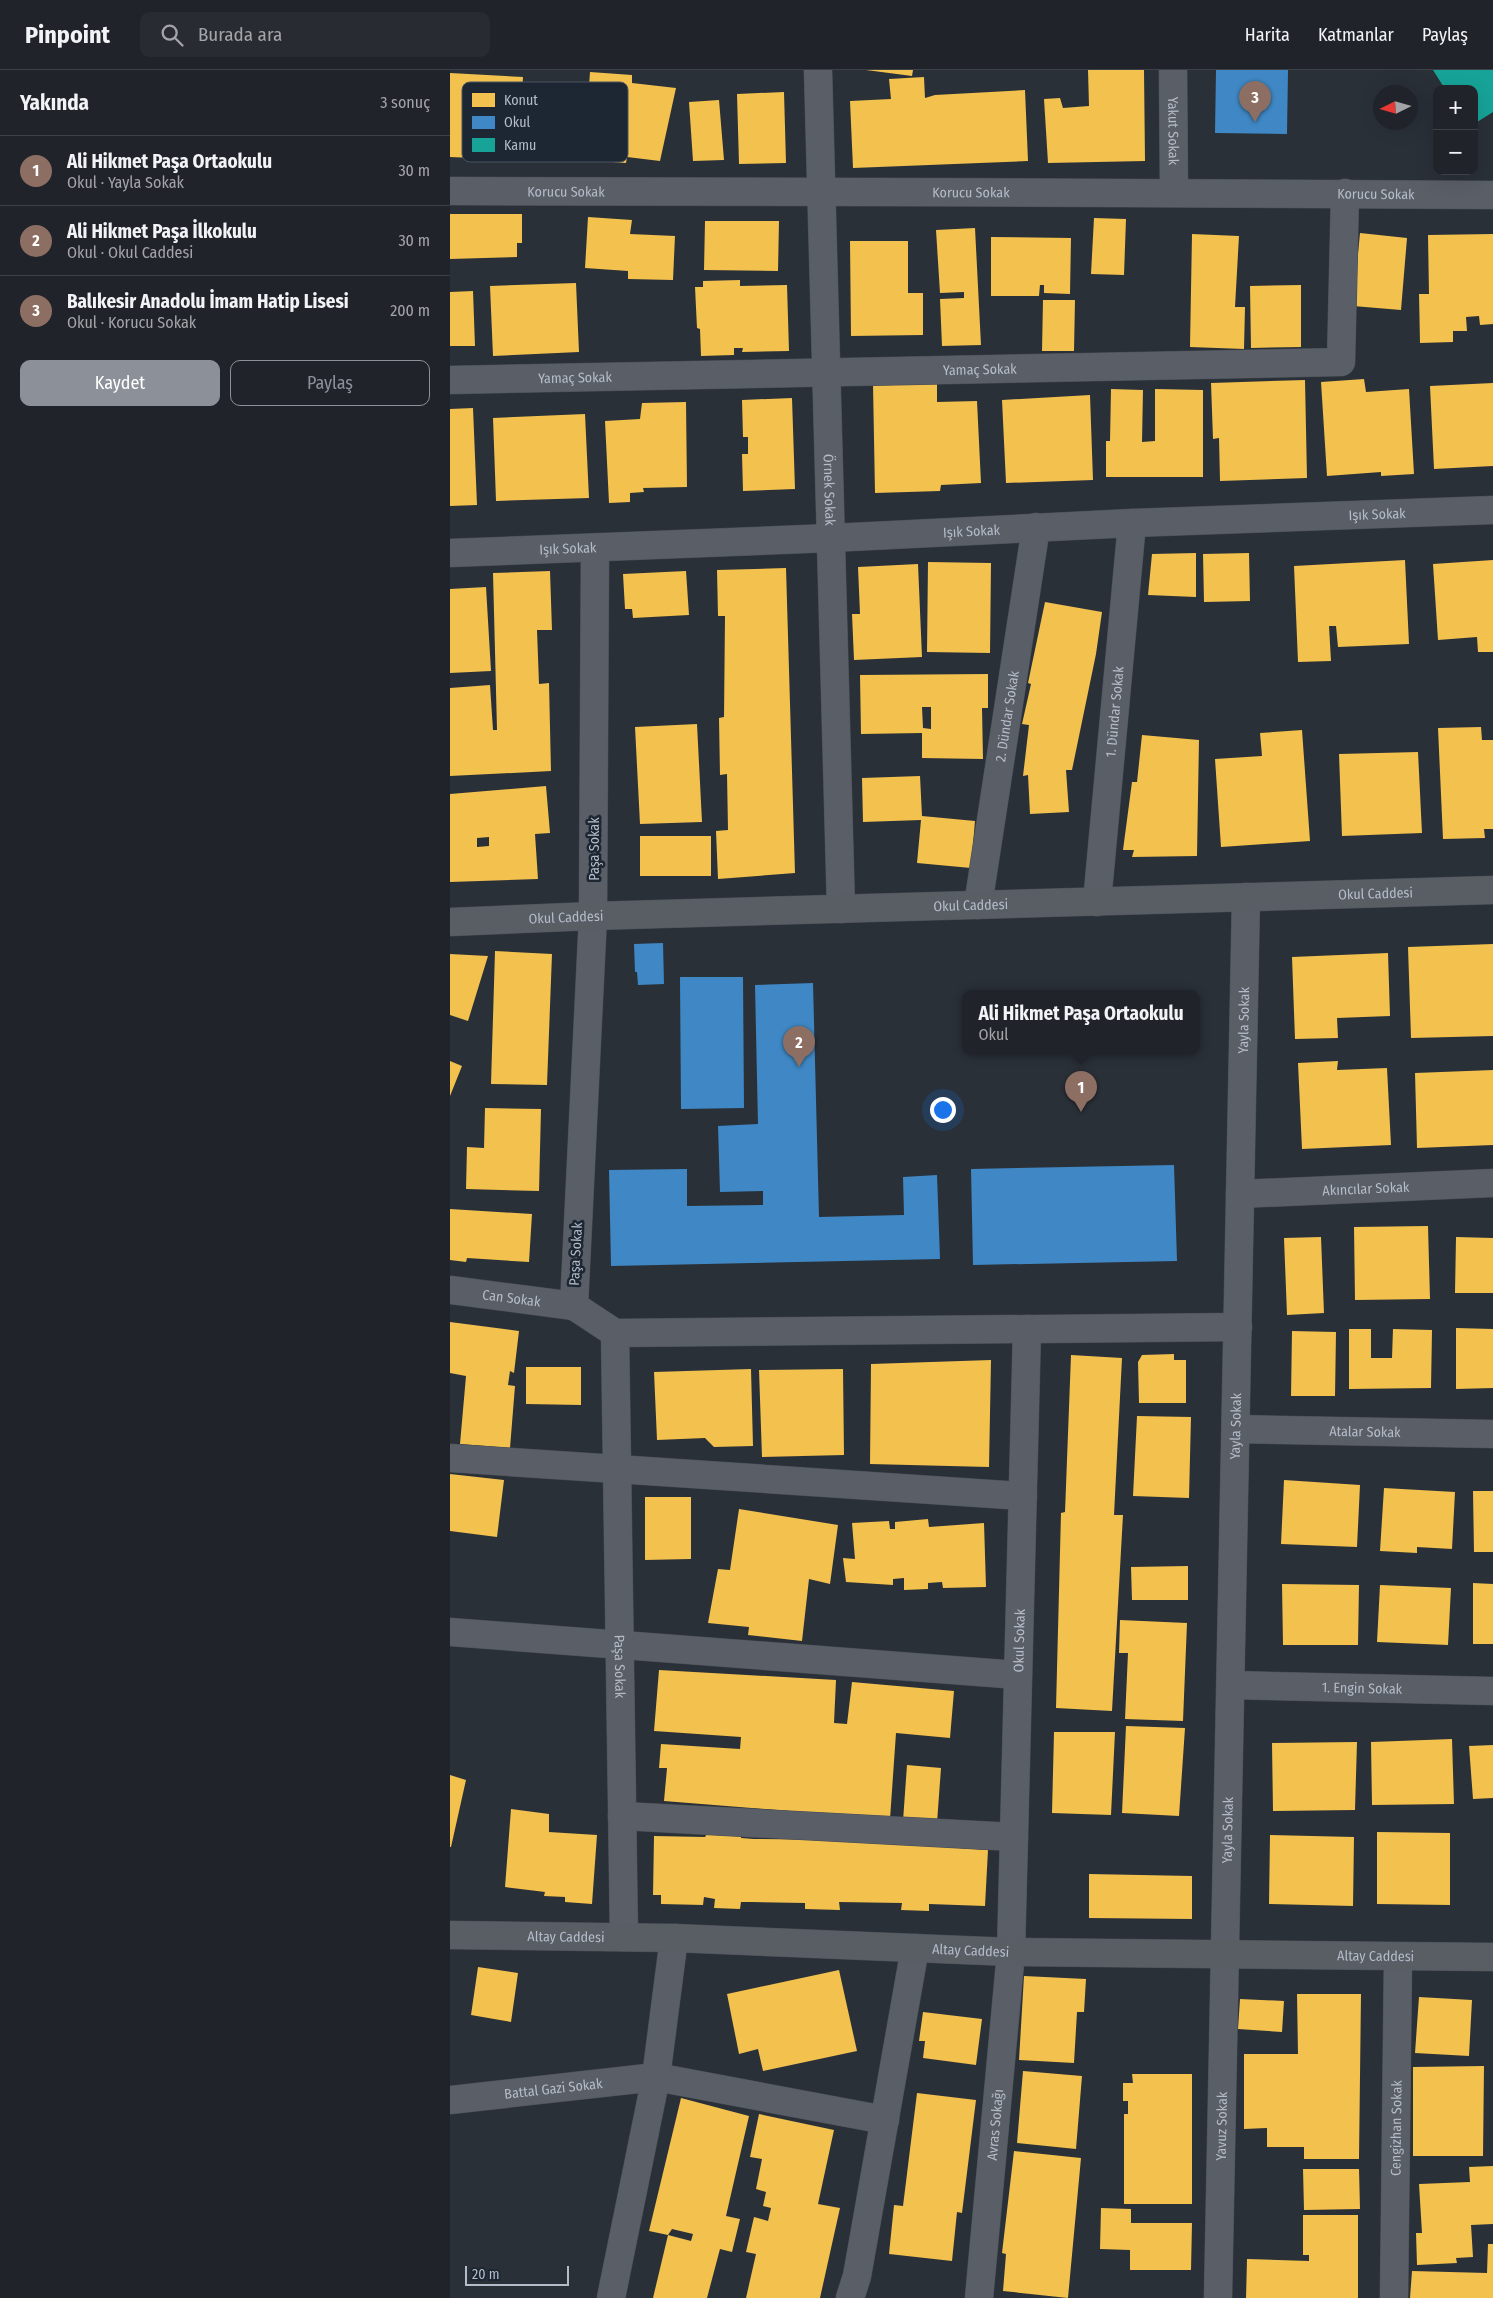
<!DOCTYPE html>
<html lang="tr">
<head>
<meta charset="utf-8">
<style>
  :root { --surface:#20242a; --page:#282c32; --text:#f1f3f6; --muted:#a2a4a8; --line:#3d4147; --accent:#8c9099 }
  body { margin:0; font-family:"Fira Sans Condensed",sans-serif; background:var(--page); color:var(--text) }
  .controls { position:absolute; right:15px; top:15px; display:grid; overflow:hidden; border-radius:10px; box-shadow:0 5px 20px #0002 }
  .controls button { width:45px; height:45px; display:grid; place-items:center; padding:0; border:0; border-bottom:1px solid var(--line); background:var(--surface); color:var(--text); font:25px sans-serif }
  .compass { position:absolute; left:923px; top:15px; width:45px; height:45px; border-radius:50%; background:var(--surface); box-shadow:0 5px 20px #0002; rotate:265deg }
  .scale { position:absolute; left:15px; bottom:12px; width:104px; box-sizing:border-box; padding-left:5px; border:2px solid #b4bcc9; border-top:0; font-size:14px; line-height:18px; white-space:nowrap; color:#b4bcc9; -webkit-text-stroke:4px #1d2633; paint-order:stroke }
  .you { position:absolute; left:492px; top:1039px; width:18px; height:18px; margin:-12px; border:4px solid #fff; border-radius:50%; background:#1a73e8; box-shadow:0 0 0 8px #1a73e833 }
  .badge { display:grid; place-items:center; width:32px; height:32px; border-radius:50%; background:var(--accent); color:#fff; font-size:16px; font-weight:700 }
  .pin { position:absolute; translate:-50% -41px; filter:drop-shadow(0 1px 2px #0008) }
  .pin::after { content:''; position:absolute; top:26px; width:18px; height:15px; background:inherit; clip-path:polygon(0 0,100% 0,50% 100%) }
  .popup { position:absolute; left:512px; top:920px; width:238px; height:65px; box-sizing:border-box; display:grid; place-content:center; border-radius:10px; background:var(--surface); filter:drop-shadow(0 1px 4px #0005); font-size:16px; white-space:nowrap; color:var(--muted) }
  .popup b { font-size:19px; color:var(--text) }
  .popup::after { content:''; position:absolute; left:50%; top:100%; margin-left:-10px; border:10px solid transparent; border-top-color:var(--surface) }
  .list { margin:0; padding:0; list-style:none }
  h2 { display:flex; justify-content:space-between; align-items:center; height:65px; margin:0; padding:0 20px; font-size:21px }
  h2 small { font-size:16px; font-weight:400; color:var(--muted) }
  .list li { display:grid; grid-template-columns:32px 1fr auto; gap:15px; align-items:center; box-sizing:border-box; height:70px; padding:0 20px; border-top:1px solid var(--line) }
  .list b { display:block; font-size:19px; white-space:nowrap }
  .list p { margin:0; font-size:16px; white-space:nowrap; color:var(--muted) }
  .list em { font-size:16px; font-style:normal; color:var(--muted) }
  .actions { display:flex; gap:10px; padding:15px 20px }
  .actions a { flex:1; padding:11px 0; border:1px solid var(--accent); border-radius:10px; text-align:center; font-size:18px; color:var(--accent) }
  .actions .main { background:var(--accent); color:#fff }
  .icon { flex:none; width:28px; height:28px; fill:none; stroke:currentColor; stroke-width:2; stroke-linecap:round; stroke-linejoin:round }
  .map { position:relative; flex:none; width:1043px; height:2228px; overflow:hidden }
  header { display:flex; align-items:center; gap:30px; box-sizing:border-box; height:70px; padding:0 25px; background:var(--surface); border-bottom:1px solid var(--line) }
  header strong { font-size:24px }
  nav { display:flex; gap:28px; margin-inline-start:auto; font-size:18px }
  .search { width:350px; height:45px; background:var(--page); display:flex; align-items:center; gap:12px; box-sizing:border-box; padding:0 18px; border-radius:10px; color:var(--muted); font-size:19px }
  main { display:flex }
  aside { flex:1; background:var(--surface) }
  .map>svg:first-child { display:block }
  .homes { fill:#f2c14e; fill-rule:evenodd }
  .schools { fill:#3f88c5 }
  .public { fill:#17a398 }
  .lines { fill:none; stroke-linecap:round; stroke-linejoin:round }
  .street-casing { stroke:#484c53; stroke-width:29 }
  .secondary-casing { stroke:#484c53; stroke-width:29 }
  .street { stroke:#5a5e66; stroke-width:28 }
  .secondary { stroke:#595d64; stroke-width:28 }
  .labels { text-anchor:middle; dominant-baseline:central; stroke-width:5; stroke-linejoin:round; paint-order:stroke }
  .street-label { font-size:14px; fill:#b4bcc9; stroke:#1d2633 }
  .key { fill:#1d2633; stroke:#4a5360; stroke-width:1 }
  .key-label { font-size:14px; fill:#b4bcc9 }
</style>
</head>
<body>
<header>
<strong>Pinpoint</strong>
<div class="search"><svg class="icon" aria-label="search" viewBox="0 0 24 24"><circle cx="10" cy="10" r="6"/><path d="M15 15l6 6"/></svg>Burada ara</div>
<nav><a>Harita</a><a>Katmanlar</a><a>Paylaş</a></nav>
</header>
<main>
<aside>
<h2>Yakında<small>3 sonuç</small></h2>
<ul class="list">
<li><span class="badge" style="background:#8d6e63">1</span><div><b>Ali Hikmet Paşa Ortaokulu</b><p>Okul · Yayla Sokak</p></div><em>30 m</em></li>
<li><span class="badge" style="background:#8d6e63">2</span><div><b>Ali Hikmet Paşa İlkokulu</b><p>Okul · Okul Caddesi</p></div><em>30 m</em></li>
<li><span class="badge" style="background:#8d6e63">3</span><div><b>Balıkesir Anadolu İmam Hatip Lisesi</b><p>Okul · Korucu Sokak</p></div><em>200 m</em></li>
</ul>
<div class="actions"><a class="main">Kaydet</a><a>Paylaş</a></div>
</aside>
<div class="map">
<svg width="1043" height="2228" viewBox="0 0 1043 2228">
  <rect width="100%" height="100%" fill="#2a3038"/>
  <!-- homes -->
  <path class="homes" d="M416 0H463L462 6Z
    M638 0H694L695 91 598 93 594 29 610 28 613 38 639 36Z
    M140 2 182 5V13L226 18 210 91 177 87 176 93 134 90Z
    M0 3 73 7 69 82 24 79V88L0 87Z
    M474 7 475 28 485 25 575 20 578 91 403 98 400 31 441 29 439 9Z
    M85 17 121 19 117 86 80 83Z
    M334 22 336 93 289 94 287 24Z
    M269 30 274 90 243 91 239 32Z
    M0 144H72V173H67V187L0 189Z
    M138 147 182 150 180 164 225 166 223 210 178 209V201L135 198Z
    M644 148 676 149 674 205 641 204Z
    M255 151H329L328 201 254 200Z
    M525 158 531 275 492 276 490 229 514 228V222L490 223 486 160Z
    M910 163 957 168 951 240 903 236Z
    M742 164 789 166 785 237H795L794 279 740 277Z
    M1043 164V254L1030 255 1029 246 1016 247 1017 261H1003V272L970 273 969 224H979L978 165Z
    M541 167 621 168 620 224 594 223V215H590L589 226H541Z
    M400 171H458V223H473V265L401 266Z
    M290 210V216L337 215 339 281 292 282 293 278H284V285L251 286 250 259 247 258 245 217H253V211Z
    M126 213 129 282 43 286 40 216Z
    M851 215V277L801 278 800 216Z
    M23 221 25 276H0V222Z
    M593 230H625L624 281H592Z
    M914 309 916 322 959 319 964 404 931 406V402L877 406 871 312Z
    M855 310 857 408 770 411 769 368 763 369 761 313Z
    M487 313V332L527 331 531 413 491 415 490 421 425 423 423 314Z
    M1043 313V396L984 399 980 316Z
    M661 319 693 320 692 372 705 371V319L753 320V407H656V371H660Z
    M640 325 643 410 556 413 552 330Z
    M342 328 345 419 293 421 292 384H298V367H293L292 330Z
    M236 332 237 417 193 418 194 422 180 423V432L159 433 155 351 190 349 192 333Z
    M23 338 27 435 0 436V339Z
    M135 344 139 428 46 431 43 348Z
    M746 483V527L698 525 702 484Z
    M799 483 800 531 754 532 753 484Z
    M955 490 959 574 888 577 886 556H879L881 591 848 592 844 496Z
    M1043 490V582H1028L1027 567 988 570 983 494Z
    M478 492 541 493 540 583 477 582Z
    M468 494 472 587 404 590 402 544H410L408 497Z
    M336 498 345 803 268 809 266 761 278 760 277 704 270 705 269 648 274 647 275 546H268L267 500Z
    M100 501 102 560H87L89 614 99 613 101 701 0 706V618L40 615 43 660H47L43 503Z
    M236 501 239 545 183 548 182 539H175L173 504Z
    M36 517 41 601 0 603V519Z
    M595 532 652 542 646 584 622 700H616L619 742 580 744 578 705 573 706 579 655 572 654 581 614 578 613Z
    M538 604V638H532L533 689 472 688V663L411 664 410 605ZM472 637H481V659L473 658Z
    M247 654 252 752 190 754 185 657Z
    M1031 657 1032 670H1043V759H1034L1035 768 993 769 988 658Z
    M852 660 860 771 771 777 765 689 812 686 810 663Z
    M692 665 749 670 747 786 682 787 684 780H673L682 712H687Z
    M968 682 972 763 892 766 889 684Z
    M470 706 472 746 525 751 521 798 467 793 471 750 413 752 412 708Z
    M96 716 100 763 85 764 88 809 0 812V724ZM39 767V776L27 777V768Z
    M190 766H261V806H190Z
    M1043 874V966L961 968 958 877Z
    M45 881 102 884 97 1015 41 1014Z
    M938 883 940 946 887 948 888 968 845 969 842 887Z
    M0 884 38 886 18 951 0 945Z
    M0 991 12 996 0 1026Z
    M888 991 887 1000 937 998 941 1075 852 1079 848 993Z
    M1043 1000V1075L967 1078 965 1003Z
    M35 1038 91 1039 89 1121 16 1119 17 1077 34 1078Z
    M0 1139 82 1144 79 1192 17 1188 16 1192 0 1190Z
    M978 1156 980 1229 905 1230 904 1157Z
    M871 1167 874 1243 837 1245 834 1168Z
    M1006 1167 1043 1168V1223H1005Z
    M0 1252 69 1261 64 1303 60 1301 58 1315 65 1316 60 1378 10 1374 16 1306 0 1303Z
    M1006 1258 1043 1259V1318L1006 1319Z
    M899 1259H921V1288H942L943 1259 982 1260 981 1318 899 1319Z
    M842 1261 886 1262 885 1326H841Z
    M724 1284V1290H736V1333H689L688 1292 692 1285Z
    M621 1285 672 1288 664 1445H673L662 1641 606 1638 611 1443 615 1442Z
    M541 1290 539 1397 420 1394 421 1294Z
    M76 1297H131V1335L76 1334Z
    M301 1299 303 1376 264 1377 255 1368 207 1370 204 1302Z
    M393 1299 394 1385 312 1387 309 1300Z
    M687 1346 741 1347 739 1428 683 1426Z
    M0 1404 54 1410 47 1467 0 1461Z
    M834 1410 910 1415 907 1477 831 1474Z
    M934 1418 1005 1422 1002 1479 967 1477V1483L930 1481Z
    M1023 1421H1043V1482H1024Z
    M195 1427H241V1489L195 1490Z
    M289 1439 388 1455 380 1514 359 1509 352 1571 298 1565 299 1557 258 1553 268 1499 280 1500Z
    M478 1449 479 1457 534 1453 536 1517 493 1518 492 1512 478 1513V1519L454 1520V1508L443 1509V1515L396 1512 393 1488 405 1489 402 1453 439 1451 440 1459H445V1452Z
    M738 1496V1530H682L681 1497Z
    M1023 1513 1043 1514V1574H1023Z
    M832 1514 909 1515 908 1575H833Z
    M930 1515 1001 1518 998 1575 927 1572Z
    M670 1550 737 1553 733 1651 675 1649 678 1583H669Z
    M209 1600 386 1610 384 1653 397 1654 402 1612 504 1621 500 1668 446 1663 440 1749 214 1731 217 1698H209L211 1674 290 1679 291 1667 204 1661Z
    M676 1656 735 1658 729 1746 672 1743Z
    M604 1662H665L661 1745 602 1743Z
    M1002 1669 1004 1734 922 1735 921 1672Z
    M907 1672 905 1740 823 1741 822 1673Z
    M1043 1675V1728L1023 1729 1019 1676Z
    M457 1695 491 1698 487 1753 453 1751Z
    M0 1705 16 1710 1 1777H0Z
    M61 1739 99 1744V1762L147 1765 142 1834 115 1832V1827L94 1826 95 1822 55 1817Z
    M259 1760 291 1761V1768L304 1769 390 1770 538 1780 535 1836 479 1834V1841L451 1840 452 1833 389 1832 390 1840 355 1839V1833L302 1832H291L290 1839 264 1838 265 1829 254 1827 253 1835 211 1834V1825H203L204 1766 255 1767Z
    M927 1762 1000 1763V1835L927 1834Z
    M820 1765 904 1767 903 1836 819 1834Z
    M639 1804 742 1806V1849L639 1848Z
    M28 1897 68 1903 61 1952 21 1945Z
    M389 1900 407 1981 313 2001 308 1979 289 1984 277 1924Z
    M574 1906 636 1909 634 1942H627L624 1993 569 1990Z
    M847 1924H911L909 2089H854V2077H817V2058L794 2059V1984H848Z
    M969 1927 1022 1930 1019 1986 965 1983Z
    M790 1929 834 1931 832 1962 788 1959Z
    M473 1942 532 1949 526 1995 473 1988 475 1971H469Z
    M1034 1996 1033 2086H963V1997Z
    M573 2001 632 2006 626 2079 567 2073Z
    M682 2004H742V2134H674V2044H678V2031H673V2013H683Z
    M467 2023 526 2030 512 2143 507 2142 502 2191 439 2184 444 2135 453 2136Z
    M231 2028 299 2046 276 2146 290 2149 282 2182 270 2179 257 2228H203L218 2165 241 2171 243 2164 222 2159 218 2165 199 2161Z
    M309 2044 384 2060 368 2134 390 2138 370 2228H296L306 2184 296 2182 304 2147 318 2151 321 2138 313 2136 316 2122 306 2119 312 2089 300 2087Z
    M564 2081 631 2088 618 2228 553 2221 556 2184 552 2183Z
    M1043 2096V2154L1021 2155 1023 2187 1006 2188 1007 2193 967 2195 966 2163H972L969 2114 1020 2112 1019 2097Z
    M853 2099H909L910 2139 854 2140Z
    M651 2138 681 2139V2153H742L741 2200H680V2180L650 2179Z
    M853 2145H908V2228H796L797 2189 859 2191V2185H853Z
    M1038 2174H1043V2228H960L962 2201 1037 2203Z"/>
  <!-- schools -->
  <path class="schools" d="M766 0H838L837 64 765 63Z
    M213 873 214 914 188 915 187 902H185L184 874Z
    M230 907H293L294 1038 231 1039Z
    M363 913 369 1147 454 1145 453 1107 487 1105 490 1189 161 1196 159 1100 237 1099V1136L313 1135V1121L270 1122 268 1056 308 1054 305 915Z
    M724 1095 727 1191 523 1195 521 1099Z"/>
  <!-- public -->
  <path class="public" d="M983 0H1043V42L1024 54V19H995Z"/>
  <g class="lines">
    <!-- street casing -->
    <g class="street-casing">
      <g id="street">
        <path id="s1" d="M368 0 391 839"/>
        <path id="s2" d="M723 0 724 122"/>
        <path id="s3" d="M0 121C348 123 695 121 1043 125"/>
        <path id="s4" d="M0 310 891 292 895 123"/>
        <path id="s5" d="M145 478 143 846 124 1236 165 1263 174 1867"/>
        <path id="s6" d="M0 483 381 468 682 453 1043 440"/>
        <path id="s7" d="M647 832 682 453"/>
        <path id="s8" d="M528 835 586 457"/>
        <path id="s9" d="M790 1124 1043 1113"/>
        <path id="s10" d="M0 1220 124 1236"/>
        <path d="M165 1263 788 1257"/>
        <path id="s11" d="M786 1359 1043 1364"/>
        <path d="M0 1388 573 1426"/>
        <path d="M0 1562 568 1605"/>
        <path id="s12" d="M781 1615 1043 1621"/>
        <path d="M172 1746 564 1767"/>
        <path id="s13" d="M0 2030 206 2007 435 2050"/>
        <path d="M161 2228 206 2007 224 1868"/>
        <path d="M400 2228 407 2206 465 1878"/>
        <path id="s14" d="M529 2228 561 1882 577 1259"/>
        <path id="s15" d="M768 2228 796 827"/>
        <path id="s16" d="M944 2228 948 1887"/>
      </g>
    </g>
    <!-- secondary casing -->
    <g class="secondary-casing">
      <g id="secondary">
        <path id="s17" d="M0 852 143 846 1043 820"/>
        <path id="s18" d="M0 1865 224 1868 561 1882 1043 1887"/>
      </g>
    </g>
    <!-- street -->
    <use href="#street" class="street"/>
    <!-- secondary -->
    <use href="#secondary" class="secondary"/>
  </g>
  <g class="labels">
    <!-- street labels -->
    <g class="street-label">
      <text stroke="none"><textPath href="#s2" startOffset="61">Yakut Sokak</textPath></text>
      <text stroke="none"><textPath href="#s3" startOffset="116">Korucu Sokak</textPath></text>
      <text stroke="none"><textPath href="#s3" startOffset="521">Korucu Sokak</textPath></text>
      <text stroke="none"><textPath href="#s3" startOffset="926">Korucu Sokak</textPath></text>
      <text stroke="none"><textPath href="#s4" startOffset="530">Yamaç Sokak</textPath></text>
      <text stroke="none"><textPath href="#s4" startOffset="125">Yamaç Sokak</textPath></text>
      <text stroke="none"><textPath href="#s1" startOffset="420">Örnek Sokak</textPath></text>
      <text stroke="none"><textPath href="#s6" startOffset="928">Işık Sokak</textPath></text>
      <text stroke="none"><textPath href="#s6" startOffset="522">Işık Sokak</textPath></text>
      <text stroke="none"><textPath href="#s6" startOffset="118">Işık Sokak</textPath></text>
      <text stroke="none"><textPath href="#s7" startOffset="191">1. Dündar Sokak</textPath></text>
      <text stroke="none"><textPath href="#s8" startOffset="191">2. Dündar Sokak</textPath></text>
      <text transform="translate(144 779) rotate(-90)">Paşa Sokak</text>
      <text stroke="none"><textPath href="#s17" startOffset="926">Okul Caddesi</textPath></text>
      <text stroke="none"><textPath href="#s17" startOffset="521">Okul Caddesi</textPath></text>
      <text stroke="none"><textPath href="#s17" startOffset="116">Okul Caddesi</textPath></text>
      <text stroke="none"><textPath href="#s15" startOffset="1278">Yayla Sokak</textPath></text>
      <text stroke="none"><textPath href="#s9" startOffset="126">Akıncılar Sokak</textPath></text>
      <text transform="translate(126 1184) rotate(-87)">Paşa Sokak</text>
      <text stroke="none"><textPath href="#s10" startOffset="62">Can Sokak</textPath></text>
      <text stroke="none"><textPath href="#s15" startOffset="872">Yayla Sokak</textPath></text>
      <text stroke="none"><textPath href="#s11" startOffset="129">Atalar Sokak</textPath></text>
      <text stroke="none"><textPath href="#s14" startOffset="659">Okul Sokak</textPath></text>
      <text stroke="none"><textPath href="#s5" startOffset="1141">Paşa Sokak</textPath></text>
      <text stroke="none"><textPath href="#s12" startOffset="131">1. Engin Sokak</textPath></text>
      <text stroke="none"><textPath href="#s15" startOffset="468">Yayla Sokak</textPath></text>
      <text stroke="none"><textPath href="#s18" startOffset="116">Altay Caddesi</textPath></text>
      <text stroke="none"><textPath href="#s18" startOffset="521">Altay Caddesi</textPath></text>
      <text stroke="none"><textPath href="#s18" startOffset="926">Altay Caddesi</textPath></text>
      <text stroke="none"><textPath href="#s13" startOffset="104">Battal Gazi Sokak</textPath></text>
      <text stroke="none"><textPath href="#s14" startOffset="174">Avras Sokağı</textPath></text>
      <text stroke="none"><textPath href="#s15" startOffset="172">Yavuz Sokak</textPath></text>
      <text stroke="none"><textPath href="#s16" startOffset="170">Cengizhan Sokak</textPath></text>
    </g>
  </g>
  <!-- legend -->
  <rect x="12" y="12" width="166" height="80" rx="8" class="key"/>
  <rect x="22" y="23" width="23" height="14" fill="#f2c14e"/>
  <rect x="22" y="46" width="23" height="13" fill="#3f88c5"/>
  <rect x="22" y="68" width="23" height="14" fill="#17a398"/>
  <g class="key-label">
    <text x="54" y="35">Konut</text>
    <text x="54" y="57">Okul</text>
    <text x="54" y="80">Kamu</text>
  </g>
</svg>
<div class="controls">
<button>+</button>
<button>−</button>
</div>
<svg class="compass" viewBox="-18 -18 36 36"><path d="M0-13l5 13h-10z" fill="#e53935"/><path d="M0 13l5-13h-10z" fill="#a2a4a8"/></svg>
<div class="scale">20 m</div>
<div class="you"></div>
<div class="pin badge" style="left:631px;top:1042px;background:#8d6e63">1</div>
<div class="popup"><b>Ali Hikmet Paşa Ortaokulu</b>Okul</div>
<div class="pin badge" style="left:349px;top:997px;background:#8d6e63">2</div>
<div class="pin badge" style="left:805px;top:52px;background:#8d6e63">3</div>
</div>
</main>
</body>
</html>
